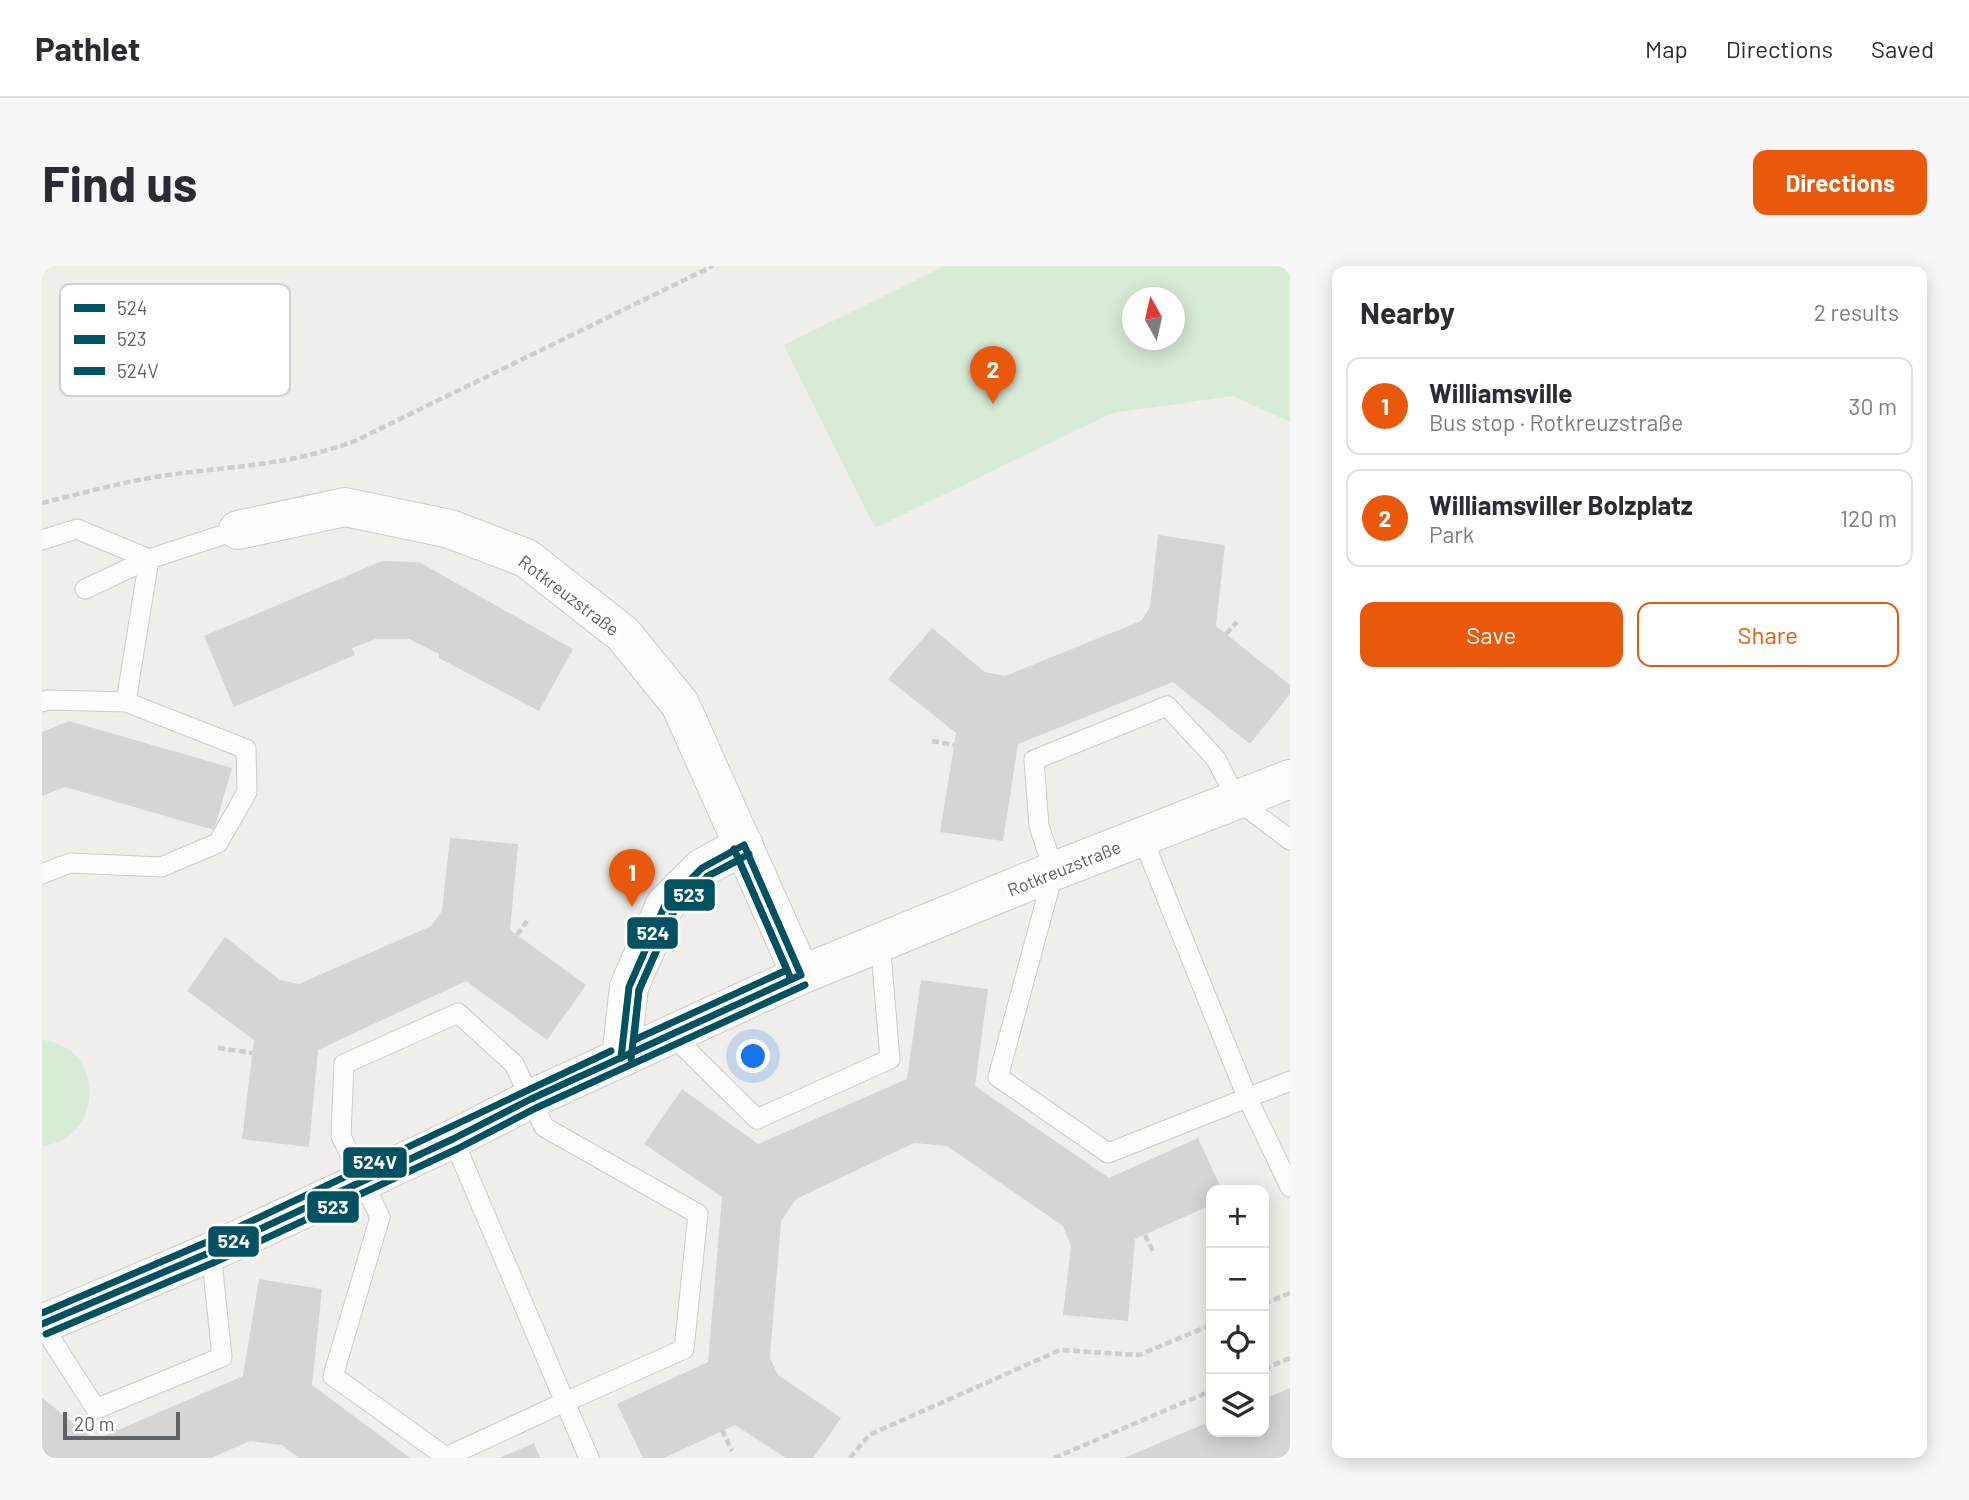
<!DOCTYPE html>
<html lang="en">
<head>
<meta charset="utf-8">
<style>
  :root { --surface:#fff; --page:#f7f7f7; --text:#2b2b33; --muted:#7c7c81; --line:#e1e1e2; --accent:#ea580c }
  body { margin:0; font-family:Barlow,sans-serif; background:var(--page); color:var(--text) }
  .controls { position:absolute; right:21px; bottom:21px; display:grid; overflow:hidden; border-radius:14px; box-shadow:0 4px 18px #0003 }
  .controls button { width:63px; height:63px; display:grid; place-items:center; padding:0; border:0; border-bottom:2px solid var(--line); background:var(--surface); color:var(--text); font:35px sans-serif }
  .compass { position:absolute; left:1080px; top:21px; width:63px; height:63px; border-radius:50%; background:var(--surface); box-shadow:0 4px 18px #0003; rotate:352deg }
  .scale { position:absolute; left:21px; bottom:18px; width:117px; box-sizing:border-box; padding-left:7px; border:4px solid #5f6368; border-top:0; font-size:19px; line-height:24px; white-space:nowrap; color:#5f6368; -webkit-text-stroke:5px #fff; paint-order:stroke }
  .you { position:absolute; left:712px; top:791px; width:24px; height:24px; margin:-18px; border:5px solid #fff; border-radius:50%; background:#1a73e8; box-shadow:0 0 0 10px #1a73e833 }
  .badge { display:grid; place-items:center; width:46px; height:46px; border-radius:50%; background:var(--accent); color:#fff; font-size:23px; font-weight:700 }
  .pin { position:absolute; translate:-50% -58px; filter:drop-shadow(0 2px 4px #0008) }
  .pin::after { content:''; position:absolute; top:37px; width:24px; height:21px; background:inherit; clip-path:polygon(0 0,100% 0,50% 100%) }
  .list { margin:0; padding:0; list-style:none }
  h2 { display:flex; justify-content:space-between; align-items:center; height:91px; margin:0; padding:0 28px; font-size:30px }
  h2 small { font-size:23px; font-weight:400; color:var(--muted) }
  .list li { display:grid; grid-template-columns:46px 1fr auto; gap:21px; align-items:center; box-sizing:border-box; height:98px; margin:0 14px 14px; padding:0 14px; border:2px solid var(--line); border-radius:14px }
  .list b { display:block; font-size:26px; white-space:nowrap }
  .list p { margin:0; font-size:23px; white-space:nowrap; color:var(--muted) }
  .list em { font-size:23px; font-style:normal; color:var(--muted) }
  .actions { display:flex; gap:14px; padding:21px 28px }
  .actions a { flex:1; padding:16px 0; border:2px solid var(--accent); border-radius:14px; text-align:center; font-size:24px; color:var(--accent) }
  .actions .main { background:var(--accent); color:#fff }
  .icon { flex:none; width:38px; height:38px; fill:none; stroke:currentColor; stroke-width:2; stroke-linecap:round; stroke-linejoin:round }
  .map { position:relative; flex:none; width:1248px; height:1192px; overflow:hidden; border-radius:14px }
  header { display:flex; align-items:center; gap:42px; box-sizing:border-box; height:98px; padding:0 35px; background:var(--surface); border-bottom:2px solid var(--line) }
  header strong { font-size:33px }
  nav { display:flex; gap:38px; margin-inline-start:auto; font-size:24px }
  .intro { display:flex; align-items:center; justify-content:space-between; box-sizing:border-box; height:168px; padding:0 42px }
  h1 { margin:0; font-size:49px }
  .button { padding:18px 32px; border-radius:14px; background:var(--accent); color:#fff; font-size:24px; font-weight:700 }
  main { display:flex; gap:42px; padding:0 42px }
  aside { flex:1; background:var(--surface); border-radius:14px; box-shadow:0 4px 18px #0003 }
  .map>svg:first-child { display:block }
  .green { fill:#d8ebd6; fill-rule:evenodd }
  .building { fill:#d6d5d3 }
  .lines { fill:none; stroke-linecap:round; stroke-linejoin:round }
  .service-casing { stroke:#cbcccc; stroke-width:21 }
  .minor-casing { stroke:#cbcccc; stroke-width:40 }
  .path { stroke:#cacfcc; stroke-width:4.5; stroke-dasharray:7 3.5; stroke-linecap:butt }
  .service { stroke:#fdfcfc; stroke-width:19 }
  .minor { stroke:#fdfcfc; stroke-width:38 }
  .bus-1-casing { stroke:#fff; stroke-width:12 }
  .bus-2-casing { stroke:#fff; stroke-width:12 }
  .bus-3-casing { stroke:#fff; stroke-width:12 }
  .bus-1 { stroke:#005262; stroke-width:7 }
  .bus-2 { stroke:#005262; stroke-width:7 }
  .bus-3 { stroke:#005262; stroke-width:7 }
  .labels { text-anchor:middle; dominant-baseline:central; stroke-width:7; stroke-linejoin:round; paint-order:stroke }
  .street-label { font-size:18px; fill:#5f6368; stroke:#fff }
  .key { fill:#fff; stroke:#cfd0d2; stroke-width:2 }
  .key-label { font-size:19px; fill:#5f6368 }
  .line-badge { stroke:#fff; stroke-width:2.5 }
  .badge-label { font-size:19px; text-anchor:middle; font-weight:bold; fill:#fff }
</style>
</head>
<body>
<header>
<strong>Pathlet</strong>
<nav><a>Map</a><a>Directions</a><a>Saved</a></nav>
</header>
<div class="intro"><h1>Find us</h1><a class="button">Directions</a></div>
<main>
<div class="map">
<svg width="1248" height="1192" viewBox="0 0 1248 1192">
  <rect width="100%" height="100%" fill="#efeeea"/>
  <!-- green -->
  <path class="green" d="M903 0H1248V156L1191 130 1070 147 833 262 742 79ZM1090 32H1132V74H1090Z
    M0 774C64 780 63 873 0 880Z"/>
  <!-- building -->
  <path class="building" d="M1116 269 1183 279 1174 360 1248 419V428L1208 478 1131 416 976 478 961 575 898 566 914 467 846 413 890 362 943 406 963 410 1099 355 1108 341Z
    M340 295 377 296 531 383 497 445 397 392V388L367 373H334L310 382 313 389 192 441 162 370Z
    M27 455 190 502 172 564 23 521 0 530V466Z
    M408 572 476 578 468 664 544 719 505 774 424 715 276 784 267 881 200 873 212 774 145 725 183 671 238 714 257 718 389 660 400 645Z
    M879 714 946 723 933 820 1067 912 1156 872 1180 924H1169V939L1093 973 1086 1055 1021 1049 1029 980 1021 960 905 880 872 877 754 933 739 955 728 1092 736 1109 799 1152 771 1192H744L693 1159 622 1192H601L575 1138 666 1096 680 931 602 878 640 823 716 878 865 813Z
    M217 1013 280 1023 270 1119 368 1192H257L240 1179 208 1175 169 1192H0V1132L53 1174 201 1110Z
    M1248 1122V1192H1082L1169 1155V1166H1222V1133Z
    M492 1177 498 1192H457Z"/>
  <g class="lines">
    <!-- service casing -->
    <g class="service-casing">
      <path id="service" d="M0 274 35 263 107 293 43 323
        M0 436 5 434 84 436
        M1100 571 1205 831 1248 921
        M1248 574 1195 534 1174 493 1125 440 992 494 997 560 1012 605 956 811 1066 887 1248 815
        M0 608 28 597 119 601 176 577 205 526 204 483 84 436 107 293 196 264
        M629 768 715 853 848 793 838 676
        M411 873 523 1136 404 1191 291 1110 338 951 299 870 302 798 416 747 472 798 502 861 656 948 642 1083 523 1136 547 1192
        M0 1059 54 1143 180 1091 169 986"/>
    </g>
    <!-- minor casing -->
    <g class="minor-casing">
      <path id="minor" d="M196 264 303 241 408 263 484 292 581 368 638 438 759 709
        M579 792 587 721 623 639 660 602 702 579
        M0 1058 169 986 411 873 489 833 759 709 1012 605 1248 513"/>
    </g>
    <!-- path -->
    <path class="path" d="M0 237C42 227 83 215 126 209 191 200 252 199 315 174L671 0
      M1184 368 1195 356
      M890 475 912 479
      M475 669 487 652
      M176 782 210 787
      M1103 969 1111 985
      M1222 1038 1248 1027
      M1222 1103 1248 1092
      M680 1164 690 1185
      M808 1192 827 1169 1018 1084 1097 1089 1169 1059
      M1012 1192 1169 1125"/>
    <!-- service -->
    <use href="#service" class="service"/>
    <!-- minor -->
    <use href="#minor" class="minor"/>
    <!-- bus-1 casing -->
    <g class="bus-1-casing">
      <path id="bus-1" d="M702 579 759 709
        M579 792 587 721 623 639 660 602 702 579
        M0 1058 169 986 411 873 489 833 759 709"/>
    </g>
    <!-- bus-2 casing -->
    <g class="bus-2-casing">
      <path id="bus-2" d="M692 583 749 713
        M589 793 597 724 632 645 666 610 707 588
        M4 1068 173 996 415 883 494 842 763 719"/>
    </g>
    <!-- bus-3 casing -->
    <g class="bus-3-casing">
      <path id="bus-3" d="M697 594 745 704 592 774 597 724 632 645 666 610Z
        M0 1047 165 976 569 785"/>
    </g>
    <!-- bus-1 -->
    <use href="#bus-1" class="bus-1"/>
    <!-- bus-2 -->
    <use href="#bus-2" class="bus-2"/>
    <!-- bus-3 -->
    <use href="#bus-3" class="bus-3"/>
  </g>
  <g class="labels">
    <!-- street labels -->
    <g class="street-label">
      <text transform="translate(527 329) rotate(37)">Rotkreuzstraße</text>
      <text transform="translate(1022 602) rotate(-22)">Rotkreuzstraße</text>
    </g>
  </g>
  <!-- legend -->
  <rect x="18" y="18" width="230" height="112" rx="10" class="key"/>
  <rect x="32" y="38" width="31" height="8" fill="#005262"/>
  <rect x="32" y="69" width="31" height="9" fill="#005262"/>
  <rect x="32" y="101" width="31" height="8" fill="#005262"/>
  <g class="key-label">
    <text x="75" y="49">524</text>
    <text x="75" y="80">523</text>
    <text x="75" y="112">524V</text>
  </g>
  <g class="line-badge">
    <rect x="621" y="612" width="53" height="34" rx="7" fill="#005262"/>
    <rect x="584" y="650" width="53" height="34" rx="7" fill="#005262"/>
    <rect x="300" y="880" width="66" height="33" rx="7" fill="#005262"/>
    <rect x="264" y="924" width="54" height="34" rx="7" fill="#005262"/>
    <rect x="165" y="959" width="53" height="33" rx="7" fill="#005262"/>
  </g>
  <g class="badge-label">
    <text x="647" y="636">523</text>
    <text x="611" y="674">524</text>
    <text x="333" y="903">524V</text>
    <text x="291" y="948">523</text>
    <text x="192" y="982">524</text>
  </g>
</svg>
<div class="controls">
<button>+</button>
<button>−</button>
<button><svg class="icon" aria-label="locate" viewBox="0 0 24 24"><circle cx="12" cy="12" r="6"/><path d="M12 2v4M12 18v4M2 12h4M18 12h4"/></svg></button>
<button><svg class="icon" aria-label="layers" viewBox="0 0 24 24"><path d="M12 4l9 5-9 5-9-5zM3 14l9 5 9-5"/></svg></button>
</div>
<svg class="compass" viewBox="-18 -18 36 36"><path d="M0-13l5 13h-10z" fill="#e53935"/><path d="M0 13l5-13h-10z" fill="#7c7c81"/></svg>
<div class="scale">20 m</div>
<div class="you"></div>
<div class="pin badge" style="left:590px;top:641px">1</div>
<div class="pin badge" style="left:951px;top:138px">2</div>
</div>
<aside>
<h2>Nearby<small>2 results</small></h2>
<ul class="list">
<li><span class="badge">1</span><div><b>Williamsville</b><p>Bus stop · Rotkreuzstraße</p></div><em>30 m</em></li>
<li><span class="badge">2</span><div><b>Williamsviller Bolzplatz</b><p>Park</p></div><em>120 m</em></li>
</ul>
<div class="actions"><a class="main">Save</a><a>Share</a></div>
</aside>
</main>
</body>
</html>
